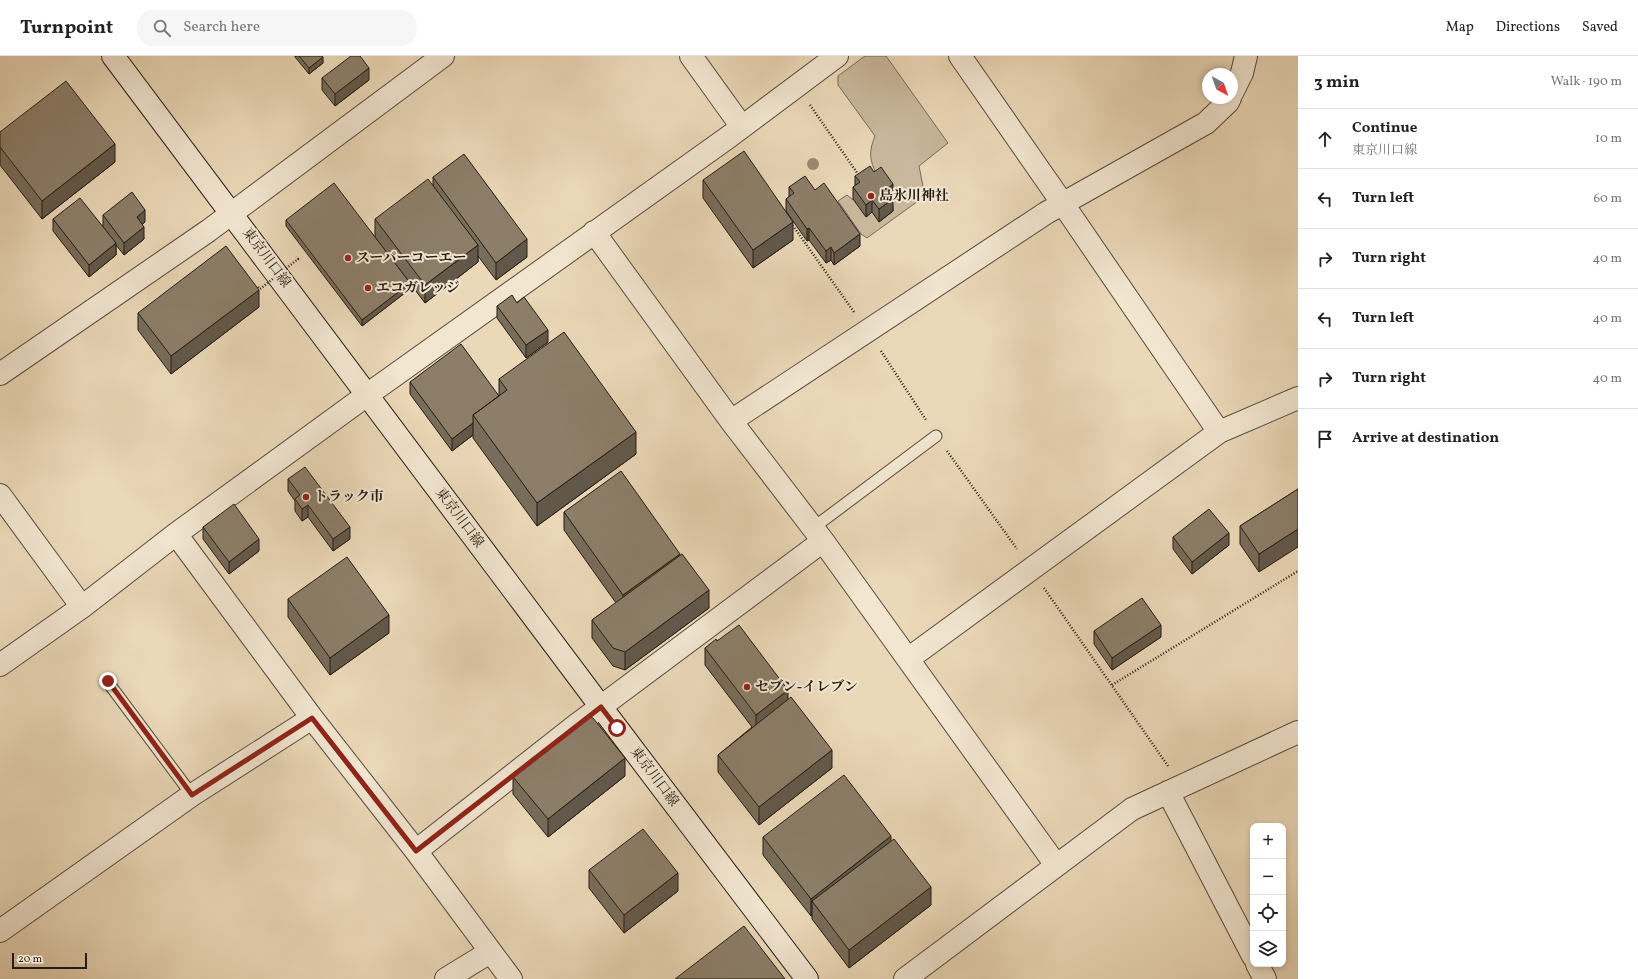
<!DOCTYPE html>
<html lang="en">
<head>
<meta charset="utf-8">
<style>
  :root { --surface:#fff; --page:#f6f6f6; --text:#222; --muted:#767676; --line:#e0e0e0 }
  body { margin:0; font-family:Vollkorn,"Noto Serif JP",serif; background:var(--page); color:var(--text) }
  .controls { position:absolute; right:12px; bottom:12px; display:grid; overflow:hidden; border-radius:8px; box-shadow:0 2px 6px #0003 }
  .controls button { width:36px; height:36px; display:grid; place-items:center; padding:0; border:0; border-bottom:1px solid var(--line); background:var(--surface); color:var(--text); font:20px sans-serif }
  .compass { position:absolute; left:1202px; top:12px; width:36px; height:36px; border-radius:50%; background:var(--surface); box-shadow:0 2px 6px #0003; rotate:140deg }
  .scale { position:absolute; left:12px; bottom:10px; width:75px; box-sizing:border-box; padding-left:4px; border:2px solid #251d14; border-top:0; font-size:11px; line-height:14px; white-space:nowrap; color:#251d14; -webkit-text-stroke:3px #f2e6d1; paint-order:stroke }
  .stop { position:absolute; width:12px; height:12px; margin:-9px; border:3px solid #8f2418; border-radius:50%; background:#fff }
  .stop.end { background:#8f2418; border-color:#fff; box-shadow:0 1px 4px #0008 }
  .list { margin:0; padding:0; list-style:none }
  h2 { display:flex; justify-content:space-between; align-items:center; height:52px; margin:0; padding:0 16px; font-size:17px }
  h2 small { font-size:13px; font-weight:400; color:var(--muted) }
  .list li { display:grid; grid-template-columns:26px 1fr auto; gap:12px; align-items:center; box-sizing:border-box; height:60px; padding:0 16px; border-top:1px solid var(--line) }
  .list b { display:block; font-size:15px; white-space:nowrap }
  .list p { margin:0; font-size:13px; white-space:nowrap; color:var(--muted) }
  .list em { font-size:13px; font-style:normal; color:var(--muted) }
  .icon { flex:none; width:22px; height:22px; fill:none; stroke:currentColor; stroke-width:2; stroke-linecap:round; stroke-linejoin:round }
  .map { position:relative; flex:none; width:1298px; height:923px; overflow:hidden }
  header { display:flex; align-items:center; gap:24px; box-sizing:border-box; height:56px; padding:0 20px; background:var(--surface); border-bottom:1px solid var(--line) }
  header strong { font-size:19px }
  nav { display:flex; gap:22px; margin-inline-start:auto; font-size:14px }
  .search { width:280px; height:36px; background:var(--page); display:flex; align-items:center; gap:10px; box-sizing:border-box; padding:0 14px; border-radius:16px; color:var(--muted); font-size:15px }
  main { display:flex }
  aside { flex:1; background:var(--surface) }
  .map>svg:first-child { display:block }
  .green { fill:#c9b89c; stroke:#776a58 }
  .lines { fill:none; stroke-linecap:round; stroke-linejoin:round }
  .lane-casing { stroke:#564c3d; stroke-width:13 }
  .street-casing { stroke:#564c3d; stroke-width:24 }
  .secondary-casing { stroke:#251d14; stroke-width:24 }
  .path { stroke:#251d14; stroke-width:2.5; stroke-dasharray:1 2; stroke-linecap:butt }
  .lane { stroke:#f2e6d1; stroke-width:11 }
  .street { stroke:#f2e6d1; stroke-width:22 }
  .secondary { stroke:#f2e6d1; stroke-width:22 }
  .path-bridge { stroke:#251d14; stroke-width:2.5; stroke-dasharray:1 2; stroke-linecap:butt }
  .tree { fill:#998b74 }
  .wall { fill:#786c5a; stroke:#251d14 }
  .shaded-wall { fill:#62584a; stroke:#251d14 }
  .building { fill:#8c7e69; stroke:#251d14 }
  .route { stroke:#8f2418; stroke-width:5 }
  .poi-dot { fill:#8f2418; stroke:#f2e6d1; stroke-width:1.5 }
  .labels { text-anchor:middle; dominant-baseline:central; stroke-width:4; stroke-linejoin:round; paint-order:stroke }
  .poi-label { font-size:14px; font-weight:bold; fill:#251d14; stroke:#f2e6d1; text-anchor:start }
  .street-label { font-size:14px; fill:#251d14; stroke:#f2e6d1 }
</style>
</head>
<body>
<header>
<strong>Turnpoint</strong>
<div class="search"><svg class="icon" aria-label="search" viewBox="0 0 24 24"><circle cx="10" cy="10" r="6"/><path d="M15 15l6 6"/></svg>Search here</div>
<nav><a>Map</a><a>Directions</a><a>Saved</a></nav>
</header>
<main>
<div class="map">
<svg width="1298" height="923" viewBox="0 0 1298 923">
  <rect width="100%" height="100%" fill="#ebd8b8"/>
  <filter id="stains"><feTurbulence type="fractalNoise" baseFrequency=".005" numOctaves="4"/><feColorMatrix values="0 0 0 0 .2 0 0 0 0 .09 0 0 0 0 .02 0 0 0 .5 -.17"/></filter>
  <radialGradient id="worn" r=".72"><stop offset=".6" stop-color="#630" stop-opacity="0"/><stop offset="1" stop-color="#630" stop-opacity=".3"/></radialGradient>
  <!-- green -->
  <path class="green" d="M865 0H886L948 87 919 110 925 140 867 182 861 178 838 145 847 139 853 144 880 125C871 108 867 99 875 80L838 29V20Z"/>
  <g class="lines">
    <!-- lane casing -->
    <g class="lane-casing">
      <path id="lane" d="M813 472 936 380
        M107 625 192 739"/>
    </g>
    <!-- street casing -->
    <g class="street-casing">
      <path id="street" d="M691 0 742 71
        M960 0 1063 148 1219 376
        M1232 37 1242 17 1246 0
        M594 176 731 365 823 485 1056 809
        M0 318 208 175 443 0
        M731 365 1046 157 1206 67 1228 46 1230 42
        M0 439 82 551
        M176 478 312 662 416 795 511 923
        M908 603 1219 376 1298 342
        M0 609 82 551 176 478 367 339 730 80 837 0
        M1168 736 1253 900
        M416 795 579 667 823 485
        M0 875 192 739 312 662
        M1257 908 1265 923
        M446 923 490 896
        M905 923 1132 753 1298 676"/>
    </g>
    <!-- secondary casing -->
    <g class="secondary-casing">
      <path id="secondary" d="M113 0 601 651 807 923"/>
    </g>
    <!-- path -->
    <path class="path" d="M810 49 860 121
      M791 167 854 256
      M881 295 926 364
      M947 395 1017 493
      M1044 532 1168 710
      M1112 629 1298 515"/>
    <!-- lane -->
    <use href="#lane" class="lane"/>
    <!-- street -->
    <use href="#street" class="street"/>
    <!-- secondary -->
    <use href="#secondary" class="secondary"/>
    <!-- path-bridge -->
    <path class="path-bridge" d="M258 231 260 233 298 203 296 201"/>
  </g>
  <!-- trees -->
  <circle class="tree" cx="813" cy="108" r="6"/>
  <!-- wall -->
  <path class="wall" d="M295 0H322L323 7 309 18 295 1Z
    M322 22 369 24 335 50 322 34Z
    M0 76 115 106 42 163 0 109Z
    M855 120 893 140 892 141 893 155 879 166 872 156 866 161 853 143V131L855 130Z
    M433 121 527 201 496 224 478 200V206L425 247 375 181V163L433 130Z
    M703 124 793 184 753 212 703 142Z
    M789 131 815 134 860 190 834 209 831 204 826 207 809 184 807 185 786 155V143L789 141Z
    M103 159 145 166 142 169 144 183 124 199 116 189V199L89 221 53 175V163L103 170Z
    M286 164 410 233 362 270 286 170Z
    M517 247 548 286 526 302 497 262V250Z
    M259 251 171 318 138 274V257Z
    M499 323 636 398 537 470 473 382V379L452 395 410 338V326L499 340Z
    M288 423 350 483 333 495 308 461 302 465 295 455V445L288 435Z
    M1298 433 1259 516 1240 488V470Z
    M564 456 680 499 709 552 625 614 613 610 592 582V564L616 547 564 474Z
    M203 471 259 495 229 518 203 483Z
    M1173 481 1229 489 1192 518 1173 493Z
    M288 543 389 577 330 619 288 561Z
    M1094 575 1161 581 1112 614 1094 588Z
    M717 585 788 644 832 712 759 769 718 716V699L752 671 705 609V592Z
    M625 720 548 781 513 738V721Z
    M763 781 891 785 931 849 849 912 812 863V860H811L763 799Z
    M589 814 678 835 624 877 589 832Z"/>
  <!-- shaded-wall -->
  <path class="shaded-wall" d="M323 1V7L309 18V12Z
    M369 12V24L335 50V38Z
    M115 88V106L42 163V145Z
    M893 128V140L887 145V133Z
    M893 143V155L879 166V153Z
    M872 144V156L866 161V149Z
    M145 154V166L137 173V161Z
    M793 166V184L753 212V194Z
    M144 171V183L124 199V187Z
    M809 172V184L807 185V173Z
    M860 178V190L834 209V197Z
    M527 183V201L496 224V207Z
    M116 187V199L89 221V209Z
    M478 189V206L425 247V229Z
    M831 191V204L826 207V195Z
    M410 227V233L362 270V264Z
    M259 234V251L171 318V300Z
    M548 274V286L526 302V289Z
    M473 367V379L452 395V383Z
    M636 376V398L537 470V447Z
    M308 449V461L302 465V453Z
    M350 471V483L333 495V483Z
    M1298 473V491L1259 516V498Z
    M1229 477V489L1192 518V506Z
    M259 483V495L229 518V506Z
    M680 498V516L623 557V539Z
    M709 534V552L625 614V596Z
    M389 559V577L330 619V602Z
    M1161 569V581L1112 614V602Z
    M788 634V652L756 676V659Z
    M832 694V712L759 769V751Z
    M625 702V720L548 781V763Z
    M891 780V798L812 845V860H811V843Z
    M678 817V835L624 877V859Z
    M931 831V849L849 912V894Z"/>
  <!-- building -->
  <path class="building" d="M299 0H322L323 1 309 12Z
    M351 0H360L369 12 335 38 322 22Z
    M66 25 115 88 42 145 0 91V76Z
    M744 95 793 166 753 194 703 124Z
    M464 98 527 183 496 207 433 121Z
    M870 110 874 116 881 111 893 128 887 133 893 143 879 153 872 144 866 149 853 131 860 126 855 120Z
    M805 120 815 134 824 127 860 178 834 197 831 191 826 195 809 172 807 173 786 143 794 137 789 131Z
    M428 123 478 189 425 229 375 163Z
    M334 127 410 227 362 264 286 164Z
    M132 136 145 154 137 161 144 171 124 187 103 159Z
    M80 142 116 187 89 209 53 163Z
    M226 190 259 234 171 300 138 257Z
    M512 239 517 247 524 241 548 274 526 289 497 250Z
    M564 276 636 376 537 447 473 359 507 334 499 323Z
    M461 288 499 340 473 359V367L452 383 410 326Z
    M305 411 350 471 333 483 308 449 302 453 295 443 300 439 288 423Z
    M621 415 680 498 623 539 564 456Z
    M1298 433V473L1259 498 1240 470Z
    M234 448 259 483 229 506 203 471Z
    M1209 453 1229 477 1192 506 1173 481Z
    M682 498 709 534 625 596 613 592 592 564Z
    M347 501 389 559 330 602 288 543Z
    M1142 542 1161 569 1112 602 1094 575Z
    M739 569 788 634 756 659 705 592 716 583 717 585Z
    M791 641 832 694 759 751 718 699Z
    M588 661 593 662 625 702 548 763 513 721Z
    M844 719 891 780 811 843 763 781Z
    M643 773 678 817 624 859 589 814Z
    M894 783 931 831 849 894 812 845Z
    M744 870 785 923H675Z"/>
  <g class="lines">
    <!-- route -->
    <path class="route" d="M108 625 192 739 312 662 416 795 601 651 617 672"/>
  </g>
  <!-- markers -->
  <g class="poi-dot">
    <circle cx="871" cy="140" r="4"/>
    <circle cx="348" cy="202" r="4"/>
    <circle cx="368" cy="232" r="4"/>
    <circle cx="306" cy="441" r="4"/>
    <circle cx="747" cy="631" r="4"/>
  </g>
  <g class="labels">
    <!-- poi labels -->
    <g class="poi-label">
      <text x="879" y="140">島氷川神社</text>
      <text x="356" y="202">スーパーコーエー</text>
      <text x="376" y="232">エコガレッジ</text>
      <text x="314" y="441">トラック市</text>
      <text x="755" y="631">セブン-イレブン</text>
    </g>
    <!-- street labels -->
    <g class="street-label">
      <text transform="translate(266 202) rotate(53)">東京川口線</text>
      <text transform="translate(459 462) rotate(53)">東京川口線</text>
      <text transform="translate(654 721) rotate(53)">東京川口線</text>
    </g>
  </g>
  <rect width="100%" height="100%" filter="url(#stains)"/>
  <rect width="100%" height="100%" fill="url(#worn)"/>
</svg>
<div class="controls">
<button>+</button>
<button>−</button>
<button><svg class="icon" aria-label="locate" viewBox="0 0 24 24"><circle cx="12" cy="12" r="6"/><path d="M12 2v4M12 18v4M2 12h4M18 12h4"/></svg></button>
<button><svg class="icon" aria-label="layers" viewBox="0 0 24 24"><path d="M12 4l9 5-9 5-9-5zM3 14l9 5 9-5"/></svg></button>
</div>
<svg class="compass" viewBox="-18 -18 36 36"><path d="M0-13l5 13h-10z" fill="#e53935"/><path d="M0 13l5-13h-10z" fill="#767676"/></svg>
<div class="scale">20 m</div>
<div class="stop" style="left:617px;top:672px"></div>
<div class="stop end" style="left:108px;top:625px"></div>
</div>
<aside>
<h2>3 min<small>Walk · 190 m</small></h2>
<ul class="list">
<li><svg class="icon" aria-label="ahead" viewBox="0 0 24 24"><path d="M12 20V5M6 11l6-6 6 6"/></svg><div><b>Continue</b><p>東京川口線</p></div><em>10 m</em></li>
<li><svg class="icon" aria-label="left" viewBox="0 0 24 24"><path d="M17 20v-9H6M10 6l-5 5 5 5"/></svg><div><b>Turn left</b></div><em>60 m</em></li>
<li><svg class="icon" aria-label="right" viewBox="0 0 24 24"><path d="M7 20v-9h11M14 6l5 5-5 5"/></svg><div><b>Turn right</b></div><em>40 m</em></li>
<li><svg class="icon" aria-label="left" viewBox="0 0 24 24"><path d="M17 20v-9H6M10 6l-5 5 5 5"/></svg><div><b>Turn left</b></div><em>40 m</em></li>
<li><svg class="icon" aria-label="right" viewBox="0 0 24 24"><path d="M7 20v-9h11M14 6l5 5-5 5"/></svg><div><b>Turn right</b></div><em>40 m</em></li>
<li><svg class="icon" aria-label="arrive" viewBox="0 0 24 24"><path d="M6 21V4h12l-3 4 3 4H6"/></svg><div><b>Arrive at destination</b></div></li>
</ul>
</aside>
</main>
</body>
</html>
